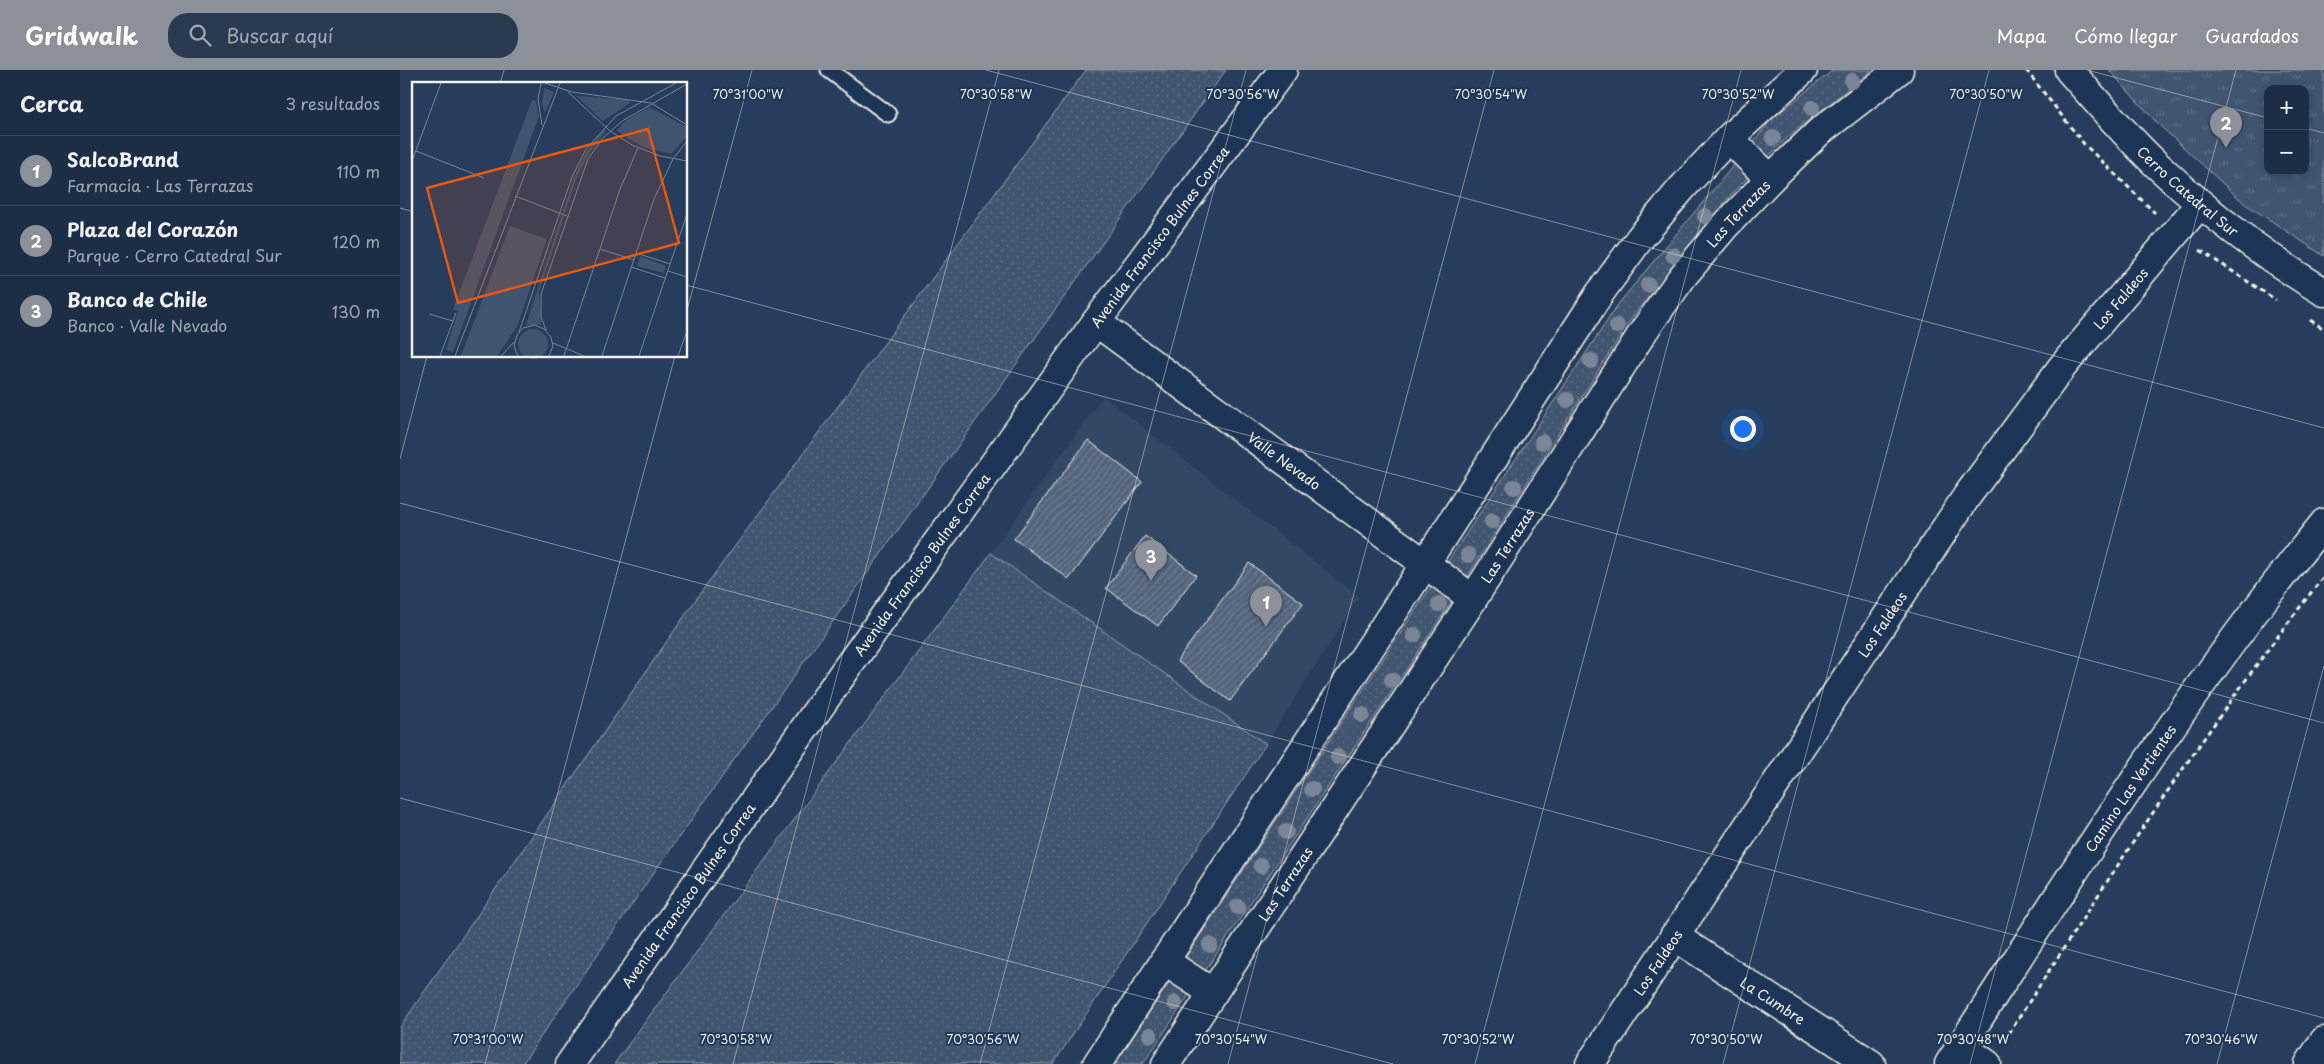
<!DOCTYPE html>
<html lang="es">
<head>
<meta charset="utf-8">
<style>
  :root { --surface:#1c2e46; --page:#293a51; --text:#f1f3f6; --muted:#a0a8b3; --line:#3a4a5f; --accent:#8c9099 }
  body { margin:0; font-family:"Playpen Sans",sans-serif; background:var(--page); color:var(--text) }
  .controls { position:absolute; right:15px; top:15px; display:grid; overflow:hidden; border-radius:10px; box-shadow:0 2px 12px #0003 }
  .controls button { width:45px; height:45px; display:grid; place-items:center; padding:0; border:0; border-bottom:1px solid var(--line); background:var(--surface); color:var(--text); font:25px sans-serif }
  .you { position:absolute; left:1342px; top:358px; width:18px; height:18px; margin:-12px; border:4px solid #fff; border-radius:50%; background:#1a73e8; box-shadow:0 0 0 8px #1a73e833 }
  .badge { display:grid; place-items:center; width:32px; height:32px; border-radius:50%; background:var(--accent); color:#fff; font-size:16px; font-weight:700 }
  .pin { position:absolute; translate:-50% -41px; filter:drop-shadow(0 1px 2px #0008) }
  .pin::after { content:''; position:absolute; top:26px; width:18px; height:15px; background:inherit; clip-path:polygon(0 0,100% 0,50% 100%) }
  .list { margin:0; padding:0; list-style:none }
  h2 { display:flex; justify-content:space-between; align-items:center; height:65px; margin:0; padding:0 20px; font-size:21px }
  h2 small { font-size:16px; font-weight:400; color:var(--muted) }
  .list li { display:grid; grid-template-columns:32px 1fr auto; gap:15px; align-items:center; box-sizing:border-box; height:70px; padding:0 20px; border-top:1px solid var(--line) }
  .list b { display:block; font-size:19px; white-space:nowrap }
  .list p { margin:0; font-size:16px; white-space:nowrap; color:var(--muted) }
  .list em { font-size:16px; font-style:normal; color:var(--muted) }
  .icon { flex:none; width:28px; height:28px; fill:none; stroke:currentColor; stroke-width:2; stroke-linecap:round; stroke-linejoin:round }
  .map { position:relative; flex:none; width:1924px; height:994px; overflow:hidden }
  header { display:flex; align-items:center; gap:30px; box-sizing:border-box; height:70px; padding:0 25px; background:var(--accent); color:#fff }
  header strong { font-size:24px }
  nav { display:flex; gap:28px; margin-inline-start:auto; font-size:18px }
  .search { width:350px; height:45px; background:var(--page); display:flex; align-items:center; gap:12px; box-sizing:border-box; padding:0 18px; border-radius:20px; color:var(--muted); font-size:19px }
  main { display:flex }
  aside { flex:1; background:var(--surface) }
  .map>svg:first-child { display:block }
  .built { fill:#334966 }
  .grass { fill:url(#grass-dots); stroke:#9aa2ac }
  .park { fill:url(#park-tufts); stroke:#9aa2ac; fill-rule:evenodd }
  .building { fill:url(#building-hatch); stroke:#f4f1e8 }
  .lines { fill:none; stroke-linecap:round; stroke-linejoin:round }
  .lane-casing { stroke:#f4f1e8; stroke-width:19 }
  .street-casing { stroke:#f4f1e8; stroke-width:31 }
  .secondary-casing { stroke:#f4f1e8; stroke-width:31 }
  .path { stroke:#f4f1e8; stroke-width:3; stroke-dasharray:5 4; stroke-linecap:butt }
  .lane { stroke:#1d3557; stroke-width:15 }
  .street { stroke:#1d3557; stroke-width:28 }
  .secondary { stroke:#1d3557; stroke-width:28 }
  .tree { fill:#7a8696 }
  .ticks { fill:none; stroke:#f4f1e8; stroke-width:1; stroke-opacity:0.45 }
  .labels { text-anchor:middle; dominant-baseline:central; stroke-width:4; stroke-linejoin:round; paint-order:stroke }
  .street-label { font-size:14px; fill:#f4f1e8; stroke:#1d3557 }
  .inset-road { fill:none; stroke:#788595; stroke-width:1 }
  .view { fill:#e8590c; fill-opacity:0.15; stroke:#e8590c; stroke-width:2.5 }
  .inset-edge { fill:none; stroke:#f4f1e8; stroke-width:2.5 }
  .ticks-label { font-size:12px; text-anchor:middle; fill:#f4f1e8; stroke:#1d3557; stroke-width:4; stroke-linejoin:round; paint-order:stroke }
</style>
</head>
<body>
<header>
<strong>Gridwalk</strong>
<div class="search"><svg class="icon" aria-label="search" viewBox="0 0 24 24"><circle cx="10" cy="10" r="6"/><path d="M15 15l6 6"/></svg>Buscar aquí</div>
<nav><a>Mapa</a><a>Cómo llegar</a><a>Guardados</a></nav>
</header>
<main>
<aside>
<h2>Cerca<small>3 resultados</small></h2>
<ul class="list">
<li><span class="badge">1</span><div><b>SalcoBrand</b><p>Farmacia · Las Terrazas</p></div><em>110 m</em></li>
<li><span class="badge">2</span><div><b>Plaza del Corazón</b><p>Parque · Cerro Catedral Sur</p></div><em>120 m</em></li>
<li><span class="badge">3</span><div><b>Banco de Chile</b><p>Banco · Valle Nevado</p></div><em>130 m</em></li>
</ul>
</aside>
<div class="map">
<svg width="1924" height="994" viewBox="0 0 1924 994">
  <defs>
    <pattern id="grass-dots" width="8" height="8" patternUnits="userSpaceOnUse" patternTransform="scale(1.25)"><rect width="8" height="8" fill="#40546f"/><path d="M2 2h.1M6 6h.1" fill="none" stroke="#5c6d84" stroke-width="1.8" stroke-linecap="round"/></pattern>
    <pattern id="park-tufts" width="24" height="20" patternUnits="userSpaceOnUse" patternTransform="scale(1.25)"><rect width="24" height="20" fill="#40546f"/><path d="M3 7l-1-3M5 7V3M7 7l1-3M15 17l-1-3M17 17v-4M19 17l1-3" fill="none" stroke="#5c6d84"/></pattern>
    <pattern id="building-hatch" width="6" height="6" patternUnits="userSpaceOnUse" patternTransform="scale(1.25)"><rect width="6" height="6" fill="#52647b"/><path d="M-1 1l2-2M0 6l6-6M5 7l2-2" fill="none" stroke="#6c7b8e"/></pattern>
  </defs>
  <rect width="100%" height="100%" fill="#263d5d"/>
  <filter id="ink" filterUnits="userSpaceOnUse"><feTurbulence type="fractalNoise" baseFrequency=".02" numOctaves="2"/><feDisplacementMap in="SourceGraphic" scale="10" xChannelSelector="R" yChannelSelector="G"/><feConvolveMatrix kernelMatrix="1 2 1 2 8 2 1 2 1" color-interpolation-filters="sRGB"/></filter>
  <g filter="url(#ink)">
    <!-- built -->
    <path class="built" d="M703 326 959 527 866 674 591 483Z"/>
    <!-- grass -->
    <path class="grass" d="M686 0H826L257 798 122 994H0V957L299 525Z
      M1433 0H1472L1390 65 1336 119 1231 249 1048 537 743 994H715L1219 233 1372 49Z
      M591 483 866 674 653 994H214Z"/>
    <!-- park -->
    <path class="park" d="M1709 0H1924V186L1844 133 1758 54ZM1868 19H1905V101H1868Z"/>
    <!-- building -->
    <path class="building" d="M688 370 742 412 669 509 614 469Z
      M745 466 796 505 758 556 706 518Z
      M849 493 903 533 830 631 777 591Z"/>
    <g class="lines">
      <!-- lane casing -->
      <g class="lane-casing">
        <path id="lane" d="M429 0 488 44"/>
      </g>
      <!-- street casing -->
      <g class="street-casing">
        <g id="street">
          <path id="s1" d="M1669 0C1697 32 1726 66 1757 95 1808 143 1864 186 1924 222"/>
          <path id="s2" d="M696 252 1073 529"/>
          <path id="s3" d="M1274 866 1471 994"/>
          <path d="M1561 976 1587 994"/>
          <path id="s4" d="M1190 994 1567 426 1662 297 1800 134"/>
          <path id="s5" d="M1549 994C1669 810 1785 623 1924 453"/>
          <path d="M1909 994 1924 971"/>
        </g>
      </g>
      <!-- secondary casing -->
      <g class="secondary-casing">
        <g id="secondary">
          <path d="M1329 68 1370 109"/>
          <path d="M764 891 813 923"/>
          <path id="s6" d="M170 994 444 602 696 252 883 0"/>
          <path d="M697 994 1025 494 1200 223 1240 168 1283 117 1329 68 1403 0"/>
          <path id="s7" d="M766 994 1073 529 1245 259 1283 206 1325 156 1370 109 1419 62 1499 0"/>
        </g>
      </g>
      <!-- path -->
      <path class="path" d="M1626 0 1684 74 1755 143
        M1800 180 1876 230
        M1910 250 1924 259
        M1604 971C1705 813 1808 654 1924 506"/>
      <!-- lane -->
      <use href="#lane" class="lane"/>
      <!-- street -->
      <use href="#street" class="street"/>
      <!-- secondary -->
      <use href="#secondary" class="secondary"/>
    </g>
    <!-- trees -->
    <g class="tree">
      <circle cx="1452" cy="11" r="8"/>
      <circle cx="1412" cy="38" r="8"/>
      <circle cx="1373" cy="68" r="8"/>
      <circle cx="1305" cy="146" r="8"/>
      <circle cx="1273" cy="185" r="8"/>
      <circle cx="1248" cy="215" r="8"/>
      <circle cx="1217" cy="256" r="8"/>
      <circle cx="1191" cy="291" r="8"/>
      <circle cx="1167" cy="330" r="8"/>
      <circle cx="1142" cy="372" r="8"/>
      <circle cx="1114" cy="417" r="8"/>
      <circle cx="1092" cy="451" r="8"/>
      <circle cx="1068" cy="485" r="8"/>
      <circle cx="1039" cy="534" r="8"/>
      <circle cx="1014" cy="565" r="8"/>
      <circle cx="992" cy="610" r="8"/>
      <circle cx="962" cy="645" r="8"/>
      <circle cx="938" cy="687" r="8"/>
      <circle cx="912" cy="719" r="8"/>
      <circle cx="886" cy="762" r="8"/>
      <circle cx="861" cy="796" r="8"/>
      <circle cx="838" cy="837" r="8"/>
      <circle cx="810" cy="875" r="8"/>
      <circle cx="775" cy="933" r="8"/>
      <circle cx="750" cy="965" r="8"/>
    </g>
  </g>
  <!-- ticks -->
  <path class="ticks" d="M586 0 1924 358M1687 0 1868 48M100 14 104 0M1905 58 1924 63M0 138 14 142M286 215 1924 653M286 244 352 0M0 389 27 286M0 433 1924 948M0 728 993 994M85 994 275 286M333 994 599 0M580 994 846 0M828 994 1094 0M1075 994 1341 0M1323 994 1589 0M1570 994 1836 0M1817 994 1924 596"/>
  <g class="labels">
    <!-- street labels -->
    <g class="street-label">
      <text stroke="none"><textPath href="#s1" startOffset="170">Cerro Catedral Sur</textPath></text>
      <text stroke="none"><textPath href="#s7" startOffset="1026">Las Terrazas</textPath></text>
      <text stroke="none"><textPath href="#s6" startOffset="1016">Avenida Francisco Bulnes Correa</textPath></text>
      <text stroke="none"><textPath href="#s4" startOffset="932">Los Faldeos</textPath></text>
      <text stroke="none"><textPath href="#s2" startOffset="234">Valle Nevado</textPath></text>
      <text stroke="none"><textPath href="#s7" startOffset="621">Las Terrazas</textPath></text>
      <text stroke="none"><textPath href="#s6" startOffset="611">Avenida Francisco Bulnes Correa</textPath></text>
      <text stroke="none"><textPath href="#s4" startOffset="528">Los Faldeos</textPath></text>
      <text stroke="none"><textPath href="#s5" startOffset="330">Camino Las Vertientes</textPath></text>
      <text stroke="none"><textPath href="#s7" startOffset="216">Las Terrazas</textPath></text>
      <text stroke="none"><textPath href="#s6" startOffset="206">Avenida Francisco Bulnes Correa</textPath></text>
      <text stroke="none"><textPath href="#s4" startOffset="122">Los Faldeos</textPath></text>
      <text stroke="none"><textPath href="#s3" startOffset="118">La Cumbre</textPath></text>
    </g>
  </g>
  <!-- overview -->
  <g transform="translate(12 12)">
    <rect width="275" height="275" fill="#263d5d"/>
    <path d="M132 6 142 10 133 31 130 22ZM164 14 217 18 218 21 191 39ZM120 18 124 19 127 34 41 270 34 268 46 229 41 227ZM192 47 194 49 177 71 164 97 127 210 129 243H114L162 96 174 70ZM98 144 135 157 105 245 85 274H49ZM228 174 254 184 252 191 225 184ZM106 262a15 15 0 1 1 30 0a15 15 0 1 1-30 0Z" fill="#40546f"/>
    <path d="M237 25 275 45V54L259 72 231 65 205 49 213 39Z" fill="#40546f"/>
    <path class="inset-road" d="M129 1 126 17 130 43M133 1 160 10 239 21 275 43M156 10 198 49 220 63 248 74 275 79M4 69 72 96M0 79 29 1M103 114 155 134M188 167 222 178M224 171 258 182M219 185 253 196M256 189 275 195M17 232 41 239M134 248 129 235V212L176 77 190 57 210 39 275 2M107 250 160 95 174 67 204 34 264 1M141 261 172 274M28 274 44 231M43 274 148 1M89 274 102 260M106 274 102 264 105 253 111 246 123 243 132 247 139 255 141 264 137 274M152 274 208 107 226 66M190 274 242 117 261 77 275 59M227 274 275 132M266 274 275 249"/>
    <path class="view" d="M236 47 267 161 46 221 15 106Z"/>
    <rect width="275" height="275" class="inset-edge"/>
  </g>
  <g class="ticks-label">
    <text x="348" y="29">70°31'00"W</text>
    <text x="596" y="29">70°30'58"W</text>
    <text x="843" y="29">70°30'56"W</text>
    <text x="1091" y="29">70°30'54"W</text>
    <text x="1338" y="29">70°30'52"W</text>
    <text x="1586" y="29">70°30'50"W</text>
    <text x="88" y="974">70°31'00"W</text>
    <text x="336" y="974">70°30'58"W</text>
    <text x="583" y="974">70°30'56"W</text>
    <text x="831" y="974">70°30'54"W</text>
    <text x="1078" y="974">70°30'52"W</text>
    <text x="1326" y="974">70°30'50"W</text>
    <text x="1573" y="974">70°30'48"W</text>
    <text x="1821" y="974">70°30'46"W</text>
  </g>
</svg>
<div class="controls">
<button>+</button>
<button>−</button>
</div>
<div class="you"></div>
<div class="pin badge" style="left:866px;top:557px">1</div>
<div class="pin badge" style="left:1826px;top:78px">2</div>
<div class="pin badge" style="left:751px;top:511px">3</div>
</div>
</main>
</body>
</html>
